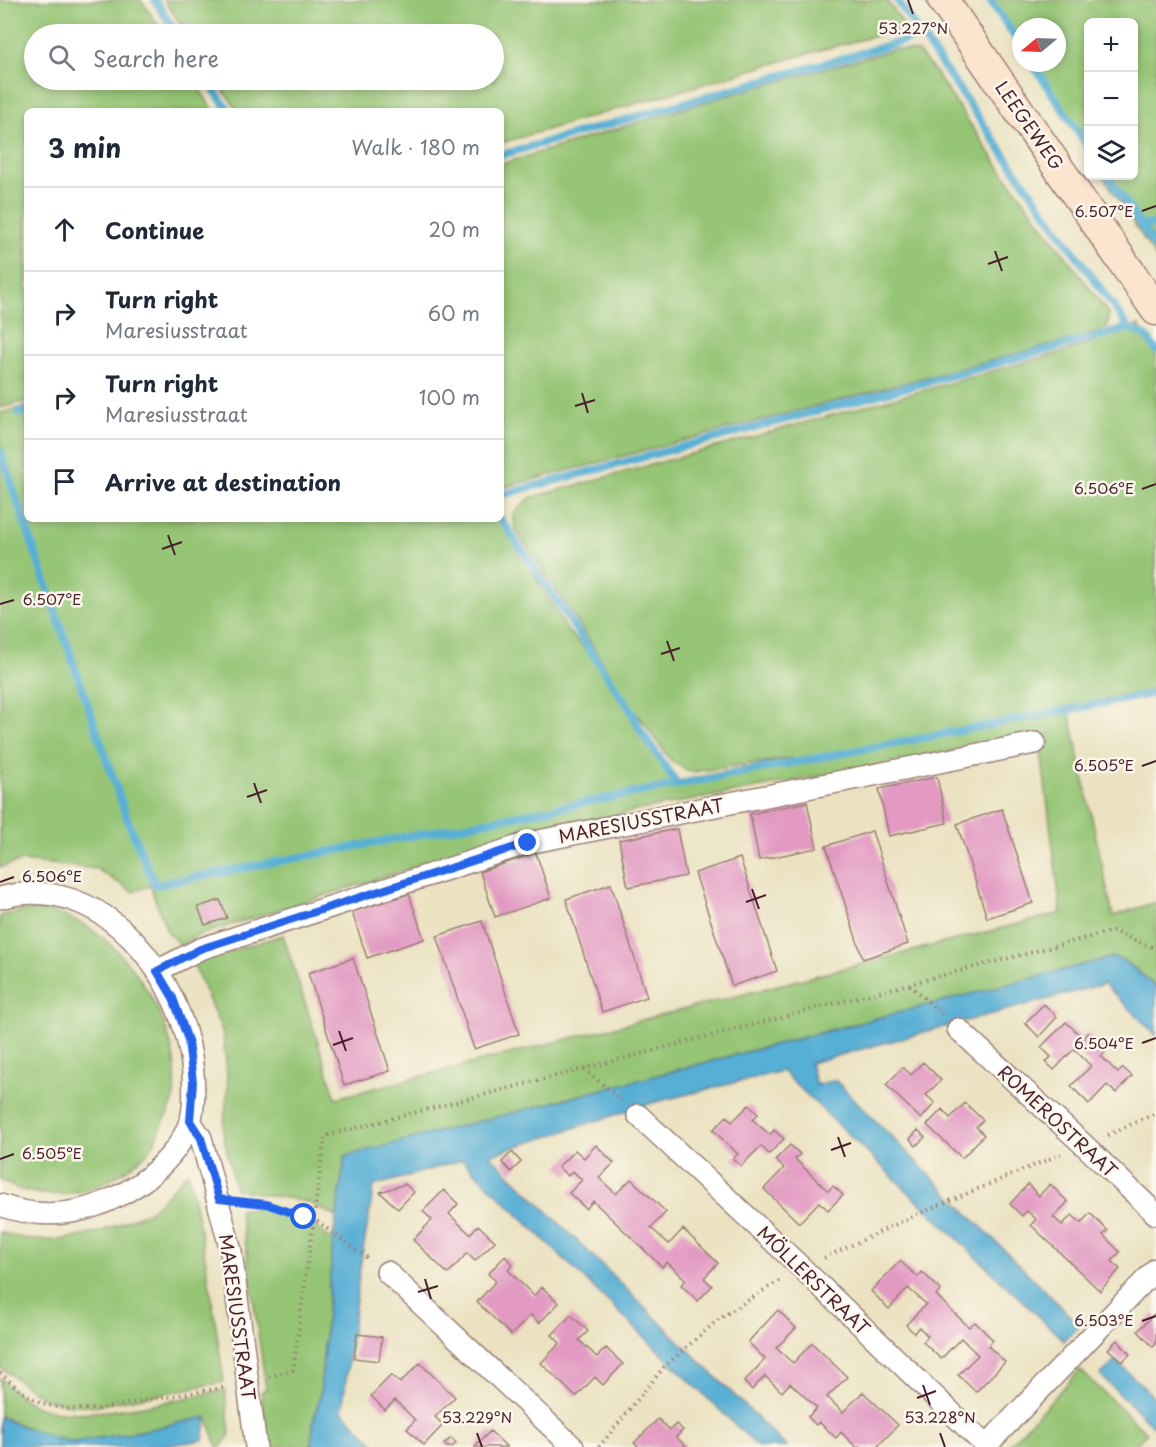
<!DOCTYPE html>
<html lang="en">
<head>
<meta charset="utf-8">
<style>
  :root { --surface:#fff; --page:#f2f2f3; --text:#1f2937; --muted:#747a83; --line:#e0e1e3 }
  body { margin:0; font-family:"Playpen Sans",sans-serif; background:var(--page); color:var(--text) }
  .controls { position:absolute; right:18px; top:18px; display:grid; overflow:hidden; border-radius:9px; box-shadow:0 3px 9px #0003 }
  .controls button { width:54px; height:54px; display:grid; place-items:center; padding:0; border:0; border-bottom:2px solid var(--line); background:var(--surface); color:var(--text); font:30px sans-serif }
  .compass { position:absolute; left:1012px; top:18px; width:54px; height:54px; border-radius:50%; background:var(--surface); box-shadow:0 3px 9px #0003; rotate:251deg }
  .stop { position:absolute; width:18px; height:18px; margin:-14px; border:4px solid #2563eb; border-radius:50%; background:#fff }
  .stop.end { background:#2563eb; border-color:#fff; box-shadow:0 2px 6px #0008 }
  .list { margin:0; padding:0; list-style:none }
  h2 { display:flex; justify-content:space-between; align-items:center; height:78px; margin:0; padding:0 24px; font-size:26px }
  h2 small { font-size:20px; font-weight:400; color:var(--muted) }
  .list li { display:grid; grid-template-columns:39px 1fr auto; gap:18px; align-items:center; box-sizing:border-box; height:84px; padding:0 24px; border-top:2px solid var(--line) }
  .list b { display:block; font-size:22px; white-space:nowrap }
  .list p { margin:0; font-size:20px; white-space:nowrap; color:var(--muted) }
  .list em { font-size:20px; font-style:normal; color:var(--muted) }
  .icon { flex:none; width:33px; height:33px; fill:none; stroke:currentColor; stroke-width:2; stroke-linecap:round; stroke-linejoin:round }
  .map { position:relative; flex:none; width:1156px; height:1447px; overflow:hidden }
  .search { position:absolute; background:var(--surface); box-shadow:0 3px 9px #0003; left:24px; top:24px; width:480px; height:66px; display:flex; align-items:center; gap:15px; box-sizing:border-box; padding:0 21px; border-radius:33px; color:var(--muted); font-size:22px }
  .panel { position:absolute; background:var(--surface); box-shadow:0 3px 9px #0003; left:24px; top:108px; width:480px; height:414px; border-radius:9px }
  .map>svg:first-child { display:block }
  .green { fill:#95c574; stroke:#707250; stroke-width:1.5 }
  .water { fill:#57afd4; stroke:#506780; stroke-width:1.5 }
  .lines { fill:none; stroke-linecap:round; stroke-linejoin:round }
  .stream { stroke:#57afd4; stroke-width:8 }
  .building { fill:#e29ac2 }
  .street-casing { stroke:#9a8076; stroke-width:24 }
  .secondary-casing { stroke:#9a8076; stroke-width:33 }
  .path { stroke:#9a8076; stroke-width:4; stroke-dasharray:1.5 4.5; stroke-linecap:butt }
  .street { stroke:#fff; stroke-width:21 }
  .secondary { stroke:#fce5cf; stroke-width:30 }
  .route { stroke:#2563eb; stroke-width:8 }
  .ticks { fill:none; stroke:#4a1f2b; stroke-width:2 }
  .labels { text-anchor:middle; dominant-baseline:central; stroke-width:5; stroke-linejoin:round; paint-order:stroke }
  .street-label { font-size:18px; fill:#4a1f2b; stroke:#fbf7ec }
  .ticks-label { font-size:15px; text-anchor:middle; fill:#4a1f2b; stroke:#fbf7ec; stroke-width:5; stroke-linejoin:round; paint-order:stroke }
</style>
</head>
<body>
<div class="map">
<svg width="1156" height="1447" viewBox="0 0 1156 1447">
  <rect width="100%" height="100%" fill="#fbf7ec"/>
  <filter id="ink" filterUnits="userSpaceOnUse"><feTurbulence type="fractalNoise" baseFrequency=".0167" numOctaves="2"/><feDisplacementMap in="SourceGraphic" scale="12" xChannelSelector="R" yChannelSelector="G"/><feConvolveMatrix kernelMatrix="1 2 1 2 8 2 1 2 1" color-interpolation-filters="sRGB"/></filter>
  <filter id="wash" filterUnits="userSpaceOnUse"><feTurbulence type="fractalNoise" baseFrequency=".008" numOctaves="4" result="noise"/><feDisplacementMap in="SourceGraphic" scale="24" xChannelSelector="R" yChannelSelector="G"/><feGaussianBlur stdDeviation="1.35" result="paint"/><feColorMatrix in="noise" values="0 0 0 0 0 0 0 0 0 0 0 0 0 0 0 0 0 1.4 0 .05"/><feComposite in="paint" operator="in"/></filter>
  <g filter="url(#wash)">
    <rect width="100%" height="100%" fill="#ebe2c1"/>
    <!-- green -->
    <path class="green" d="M0 0H141L164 34H34V80H193L214 111H27V401L0 408Z
      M164 0H887L906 28 813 52 501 143V111H238L216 80H494V34H187Z
      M989 0H1156V258L1103 176H1134V22H1088V153L1030 63H1057V27H1021V49Z
      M895 49 918 52 935 72 1002 171 1109 314 1107 328 1069 340 501 488V164L715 99Z
      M1139 325 1156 350V689L1068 706 1113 916 1156 902V987L1125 961 1113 957 346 1156 337 1217 308 1202 235 1189 223 1133 228 1087 223 1033 193 963 283 935 336 1098 1061 913 1039 735 533 830 196 936 181 946 167 931 150 886 133 892 97 869 23 861 0 867V413L27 406V519H500L568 631 604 669 632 712 639 728 678 781 793 758 691 772 672 762 620 691 579 624 515 529 513 514 530 498 1066 351Z
      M40 909C57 914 77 919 91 929 140 962 187 1042 173 1102 171 1109 166 1116 163 1123 159 1132 155 1144 149 1151 144 1157 137 1161 131 1166 94 1196 43 1205 0 1180V916L17 912Z
      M188 1172C204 1242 214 1311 224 1382L94 1406 70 1405 43 1398 0 1367V1232C43 1248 91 1239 131 1219 138 1216 146 1214 152 1209 165 1198 176 1184 188 1172Z
      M239 1209H267L306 1221 333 1240 320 1396 314 1419 311 1447H268L261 1392 266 1389 246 1246Z
      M1080 1370 1147 1433 1133 1447H1013L1010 1444Z
      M0 1378C10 1387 21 1399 33 1405 74 1426 178 1399 225 1390L230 1434 221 1447H218L207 1418 131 1433 73 1442 55 1438 9 1421 0 1416Z"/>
    <!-- water -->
    <path class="water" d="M1113 957 1125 961 1156 987V1035L1104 984 810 1063 816 1085 835 1080 1079 1325 1064 1341 782 1071 652 1103 490 1155 787 1447H758L462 1160 374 1186 360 1268 342 1411 378 1447H311L314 1419 320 1396 333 1240 345 1156Z
      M1116 1361 1156 1399V1429L1100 1375Z
      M0 1416 9 1421 55 1438 73 1442 131 1433 207 1417 203 1440 157 1447H0Z"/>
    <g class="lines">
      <!-- stream -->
      <path class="stream" d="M155 0 177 34
        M897 0 1015 170 1129 328 1146 336 1156 350
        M990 0 1021 46
        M1032 63 1088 147
        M207 80 229 111
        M501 155 921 36
        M1108 176 1156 248
        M1142 226 1156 223
        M19 413 27 411
        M0 451 129 824 155 885 1156 693
        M501 495 1129 328
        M501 519 632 712 639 728 677 784"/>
    </g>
    <g id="blocks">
      <!-- building -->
      <path class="building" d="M937 777 947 823 889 836 879 789Z
        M807 802 817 848 759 860 750 814Z
        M1002 809 1033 903 987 918 957 824Z
        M677 829 686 876 628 887 619 840Z
        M872 831 908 944 863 959 826 846Z
        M536 853 551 898 495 917 480 872Z
        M740 858 777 971 732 986 695 873Z
        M611 884 647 997 602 1012 566 899Z
        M409 894 424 939 367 958 352 912Z
        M220 900 227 918 205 925 198 907Z
        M482 921 519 1034 474 1049 437 936Z
        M353 958 390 1071 344 1085 308 973Z
        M1044 1004 1057 1017 1039 1037 1025 1023Z
        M1066 1022 1083 1038 1088 1033 1106 1051 1101 1056 1118 1073 1123 1068 1132 1076 1116 1093 1107 1085 1089 1104 1071 1086 1091 1066 1074 1049 1054 1070 1046 1062 1051 1057 1041 1047Z
        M923 1062 941 1080 926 1095 935 1103 921 1119 886 1085 903 1067 911 1075Z
        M965 1103 983 1120 976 1127 984 1135 962 1158 927 1125 942 1109 950 1118Z
        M749 1105 758 1114 753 1120 770 1135 774 1130 784 1139 769 1154 761 1146 741 1166 733 1159 738 1154 713 1130 727 1116 732 1122Z
        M918 1130 925 1137 916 1146 910 1139Z
        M596 1145 614 1163 599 1178 616 1194 631 1179 666 1212 651 1228 669 1244 683 1229 718 1263 704 1278 712 1286 698 1301 681 1285 686 1280 667 1262 662 1267 593 1201 586 1209 569 1193 582 1180 573 1171 568 1176 558 1167 575 1150 584 1158Z
        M790 1145 800 1154 795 1159 828 1191 833 1186 843 1195 828 1210 819 1202 799 1223 764 1189 784 1168 775 1160Z
        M512 1152 521 1162 511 1172 502 1162Z
        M405 1184 414 1192 398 1209 380 1192Z
        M1028 1184 1039 1196 1050 1184 1068 1202 1053 1217 1062 1225 1072 1215 1081 1223 1090 1213 1108 1231 1103 1235 1120 1252 1112 1261 1120 1269 1100 1291 1031 1225 1036 1219 1027 1211 1022 1216 1010 1204Z
        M444 1190 458 1204 449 1214 470 1234 478 1225 495 1241 475 1261 467 1253 448 1274 413 1240 432 1220 423 1211Z
        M505 1256 513 1265 508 1270 534 1296 542 1287 559 1303 539 1323 531 1315 511 1335 477 1302 496 1281 488 1274Z
        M900 1261 918 1277 922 1272 941 1290 936 1295 952 1311 969 1327 975 1322 993 1340 988 1346 1005 1362 976 1392 958 1375 978 1355 961 1338 941 1359 923 1342 928 1336 919 1327 914 1333 906 1325 926 1304 908 1288 889 1309 871 1291Z
        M778 1310 796 1328 776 1348 793 1363 812 1343 847 1377 827 1397 843 1412 863 1392 898 1425 878 1446 880 1447H856L841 1432 836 1438 819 1422 816 1425 808 1417 817 1408 790 1383 782 1392 765 1376 752 1390 744 1382 765 1359 748 1342Z
        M1154 1314 1156 1316V1344L1153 1347 1138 1331Z
        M571 1315 588 1331 579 1340 597 1357 606 1348 623 1364 603 1385 595 1377 576 1397 541 1363 560 1343 552 1335Z
        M357 1334 382 1337 379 1361 354 1358Z
        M1117 1340 1130 1354 1122 1362 1108 1349Z
        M420 1363 455 1397 435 1417 443 1425 424 1445 407 1429 415 1420 395 1400 385 1410 371 1396 391 1375 400 1383Z
        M658 1419 670 1430 676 1424 683 1430 676 1437 687 1447H639L634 1443Z
        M490 1431 507 1447H475Z
        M451 1438 456 1443 452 1447H447L444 1444Z"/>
    </g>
  </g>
  <g filter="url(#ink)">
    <use href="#blocks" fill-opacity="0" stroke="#9a8076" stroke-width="1.5"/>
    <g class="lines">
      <!-- street casing -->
      <g class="street-casing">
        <path id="street" d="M0 898C103 869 186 980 193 1073 194 1088 195 1108 190 1122 178 1156 145 1184 114 1198 77 1216 39 1219 0 1205
          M157 971 200 949 528 843 1035 743
          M958 1029 1084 1145 1156 1214
          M638 1115 803 1269 987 1447
          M190 1121 201 1138 231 1251 256 1447
          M387 1272 573 1447
          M986 1446 1156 1269"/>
      </g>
      <!-- secondary casing -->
      <g class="secondary-casing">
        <path id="secondary" d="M943 0 1156 310"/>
      </g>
      <!-- path -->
      <path class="path" d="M910 985 942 1014
        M584 1069 622 1101
        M1108 1135 1156 1113
        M242 1202 266 1204 315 1220 369 1259
        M824 1258 916 1215 1061 1154
        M0 1373 21 1391 42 1404 68 1409H96L227 1387
        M269 1377 293 1370 325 1136 1113 931 1156 949
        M599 1447 664 1367 720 1318 782 1279"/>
      <!-- street -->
      <use href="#street" class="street"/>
      <!-- secondary -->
      <use href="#secondary" class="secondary"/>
    </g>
  </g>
  <g class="lines" filter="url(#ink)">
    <!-- route -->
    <path class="route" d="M304 1217 266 1204 219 1199 201 1138 190 1121 193 1082 188 1040 173 998 157 971 200 949 528 843"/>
  </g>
  <!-- ticks -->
  <path class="ticks" d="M908 0 913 14M1142 211 1156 206M995 251 1002 271M988 264 1008 257M582 393 588 413M575 406 595 400M1142 489 1156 484M168 535 175 555M162 549 182 542M0 604 14 600M667 641 674 661M661 654 680 648M1142 766 1156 761M254 783 261 803M247 797 267 790M0 882 14 877M752 889 759 909M746 902 766 895M339 1031 346 1051M1142 1043 1156 1038M333 1045 353 1038M838 1137 845 1157M831 1150 851 1143M0 1159 14 1154M425 1279 431 1299M418 1292 438 1286M1142 1321 1156 1316M923 1385 930 1405M917 1398 936 1391M477 1433 482 1447M940 1433 945 1447"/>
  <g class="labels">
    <!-- street labels -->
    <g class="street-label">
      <text transform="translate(1030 125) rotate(55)">LEEGEWEG</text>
      <text transform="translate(641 820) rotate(-11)">MARESIUSSTRAAT</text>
      <text transform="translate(1058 1121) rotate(43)">ROMEROSTRAAT</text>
      <text transform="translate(814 1280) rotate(44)">MÖLLERSTRAAT</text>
      <text transform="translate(238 1317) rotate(82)">MARESIUSSTRAAT</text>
    </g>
  </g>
  <g class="ticks-label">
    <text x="913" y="34">53.227°N</text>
    <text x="1104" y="217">6.507°E</text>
    <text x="1104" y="494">6.506°E</text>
    <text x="52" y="605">6.507°E</text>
    <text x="1104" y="771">6.505°E</text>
    <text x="52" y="882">6.506°E</text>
    <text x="1104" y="1049">6.504°E</text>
    <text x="52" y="1159">6.505°E</text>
    <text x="1104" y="1326">6.503°E</text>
    <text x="477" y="1423">53.229°N</text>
    <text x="940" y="1423">53.228°N</text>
  </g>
</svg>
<div class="controls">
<button>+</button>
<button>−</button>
<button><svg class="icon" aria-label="layers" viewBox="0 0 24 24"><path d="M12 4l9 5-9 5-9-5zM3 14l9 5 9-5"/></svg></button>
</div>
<svg class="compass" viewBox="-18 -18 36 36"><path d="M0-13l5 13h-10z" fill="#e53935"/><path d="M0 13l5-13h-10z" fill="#747a83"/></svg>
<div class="stop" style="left:304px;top:1217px"></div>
<div class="stop end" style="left:528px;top:843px"></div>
<div class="search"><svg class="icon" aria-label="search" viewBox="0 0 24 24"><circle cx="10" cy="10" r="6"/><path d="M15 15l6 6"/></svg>Search here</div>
<section class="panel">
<h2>3 min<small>Walk · 180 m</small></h2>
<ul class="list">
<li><svg class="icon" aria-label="ahead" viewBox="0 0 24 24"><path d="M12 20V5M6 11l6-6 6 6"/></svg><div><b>Continue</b></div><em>20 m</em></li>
<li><svg class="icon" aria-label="right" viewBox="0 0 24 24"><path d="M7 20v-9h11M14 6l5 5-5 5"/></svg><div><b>Turn right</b><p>Maresiusstraat</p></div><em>60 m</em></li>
<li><svg class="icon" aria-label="right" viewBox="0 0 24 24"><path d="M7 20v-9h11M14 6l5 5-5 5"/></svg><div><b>Turn right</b><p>Maresiusstraat</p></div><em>100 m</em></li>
<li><svg class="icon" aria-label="arrive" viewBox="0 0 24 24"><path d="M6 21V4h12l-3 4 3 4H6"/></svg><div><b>Arrive at destination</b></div></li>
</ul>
</section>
</div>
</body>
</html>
